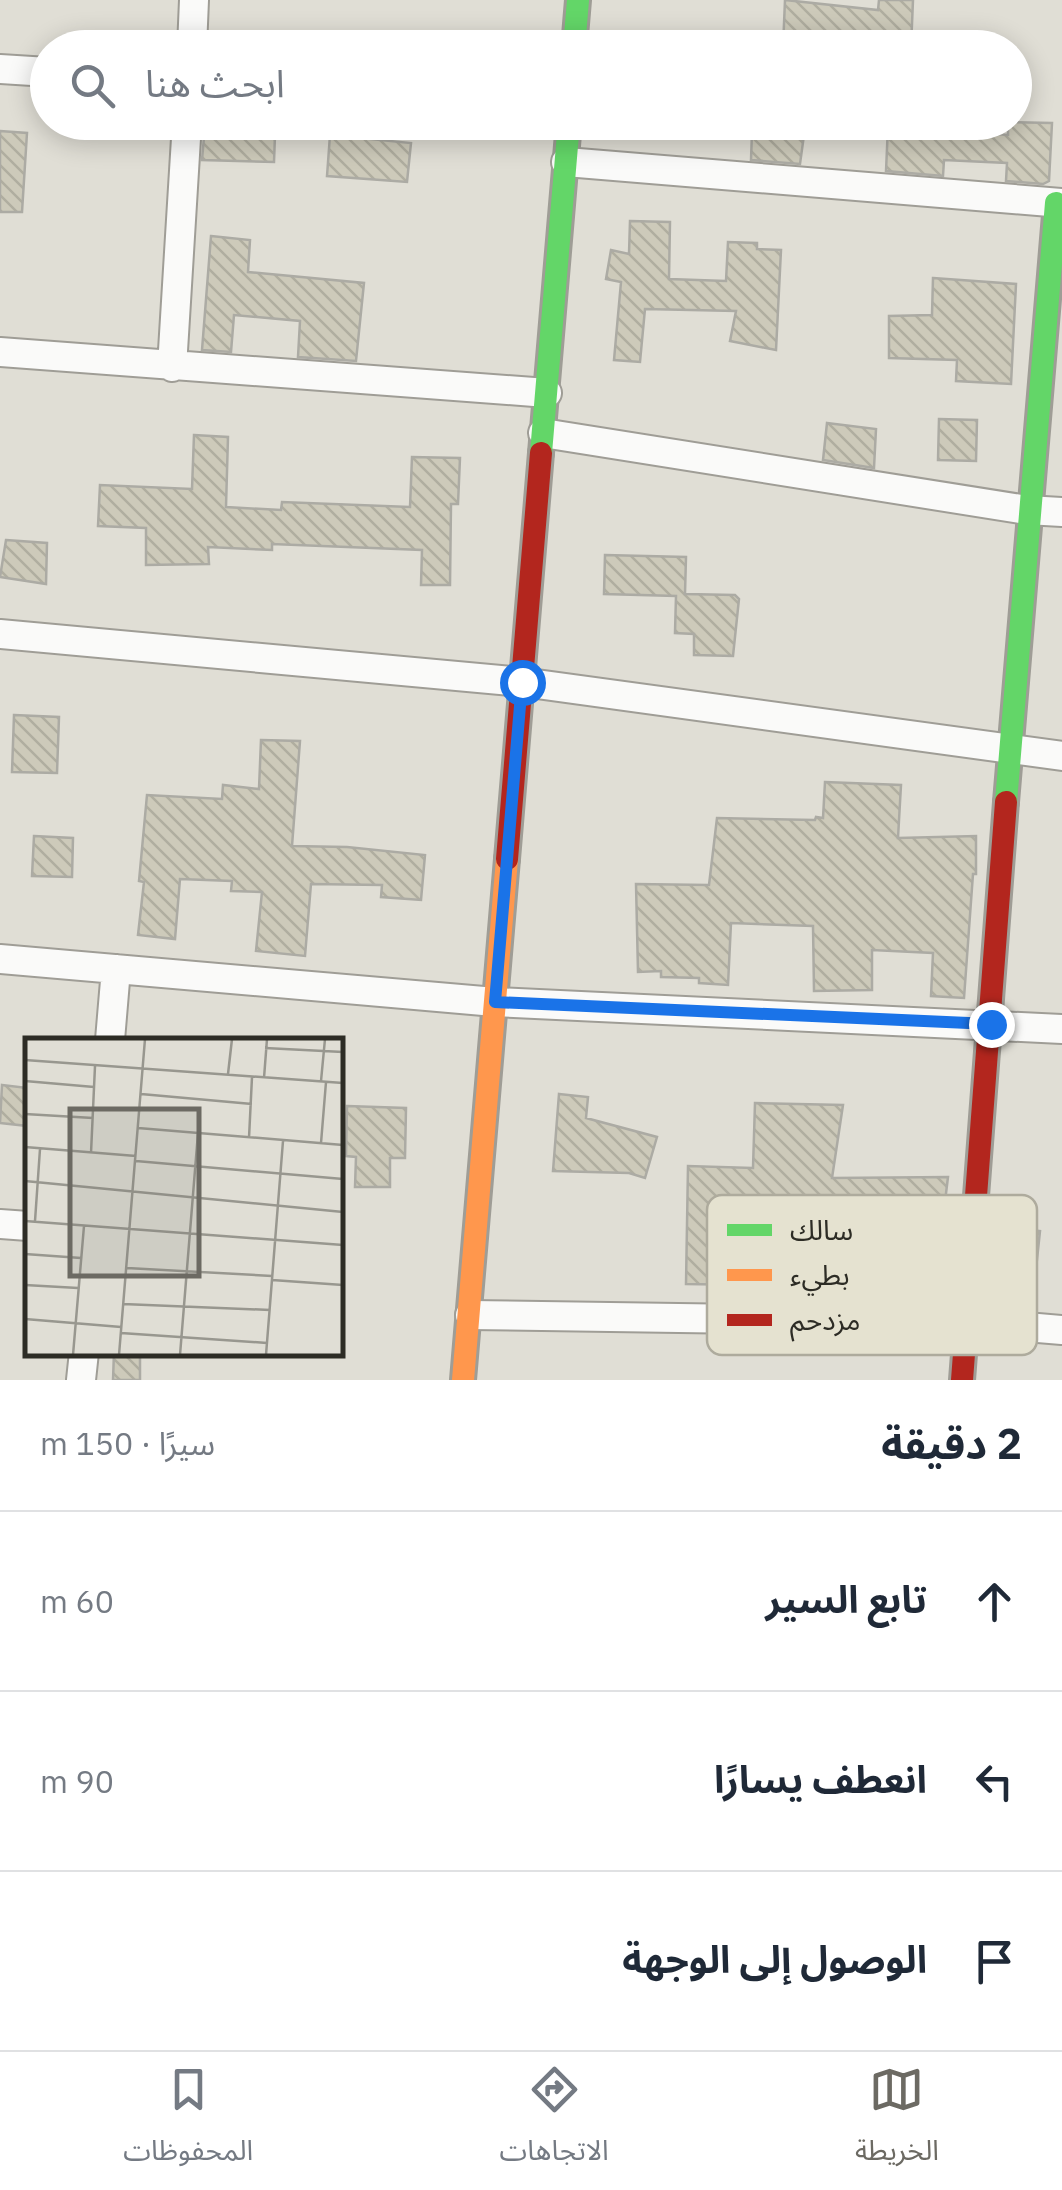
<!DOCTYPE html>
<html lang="ar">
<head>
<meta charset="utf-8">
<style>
  :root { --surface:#fff; --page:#f6f6f7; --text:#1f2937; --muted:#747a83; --line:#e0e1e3; --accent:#6c6a63 }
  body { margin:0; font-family:"IBM Plex Sans","Noto Sans Arabic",sans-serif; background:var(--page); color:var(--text); direction:rtl }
  .stop { position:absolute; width:30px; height:30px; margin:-22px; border:8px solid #1a73e8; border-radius:50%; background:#fff }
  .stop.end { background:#1a73e8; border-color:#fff; box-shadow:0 2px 10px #0008 }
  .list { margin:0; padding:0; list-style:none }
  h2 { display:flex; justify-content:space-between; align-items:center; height:130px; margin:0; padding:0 40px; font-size:42px }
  h2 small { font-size:32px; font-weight:400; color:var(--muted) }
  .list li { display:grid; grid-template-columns:65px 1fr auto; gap:30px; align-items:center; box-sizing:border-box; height:180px; padding:0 40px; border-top:2px solid var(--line) }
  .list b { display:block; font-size:38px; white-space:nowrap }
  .list em { font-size:32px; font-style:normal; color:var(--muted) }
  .icon { flex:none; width:55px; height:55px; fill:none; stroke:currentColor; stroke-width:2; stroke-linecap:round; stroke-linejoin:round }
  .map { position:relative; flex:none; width:1062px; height:1380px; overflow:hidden; direction:ltr }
  .search { position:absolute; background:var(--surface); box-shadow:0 5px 25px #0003; left:30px; right:30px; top:30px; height:110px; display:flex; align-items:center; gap:25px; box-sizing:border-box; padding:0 35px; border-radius:55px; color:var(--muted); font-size:38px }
  .sheet { height:670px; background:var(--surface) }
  nav { display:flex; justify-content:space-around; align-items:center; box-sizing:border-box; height:140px; border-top:2px solid var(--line); background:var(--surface); font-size:28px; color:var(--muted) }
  nav a { display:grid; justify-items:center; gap:5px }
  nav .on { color:var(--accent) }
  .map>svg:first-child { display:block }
  .building { fill:url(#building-back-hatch); stroke:#acaba4; stroke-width:2.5 }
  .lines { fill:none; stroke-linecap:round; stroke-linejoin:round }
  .street-casing { stroke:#9f9d96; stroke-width:32 }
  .fast-casing { stroke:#9f9d96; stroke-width:28 }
  .slow-casing { stroke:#9f9d96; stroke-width:28 }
  .jam-casing { stroke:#9f9d96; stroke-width:28 }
  .street { stroke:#fafaf9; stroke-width:28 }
  .fast { stroke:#63d668; stroke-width:22 }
  .slow { stroke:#ff974d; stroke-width:22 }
  .jam { stroke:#b3261e; stroke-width:22 }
  .route { stroke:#1a73e8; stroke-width:12 }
  .inset-road { fill:none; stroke:#98978f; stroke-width:2.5 }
  .view { fill:#6c6a63; fill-opacity:0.15; stroke:#6c6a63; stroke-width:5 }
  .inset-edge { fill:none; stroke:#2d2c25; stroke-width:5 }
  .key { fill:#e5e2d0; stroke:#aeab9d; stroke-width:2.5 }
  .key-label { font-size:28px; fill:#2d2c25 }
</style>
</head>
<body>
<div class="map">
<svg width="1062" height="1380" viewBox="0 0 1062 1380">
  <defs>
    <pattern id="building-back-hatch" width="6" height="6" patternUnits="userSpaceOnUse" patternTransform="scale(2.5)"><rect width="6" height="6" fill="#cdcaba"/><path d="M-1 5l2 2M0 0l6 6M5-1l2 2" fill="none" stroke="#b0aea0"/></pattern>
  </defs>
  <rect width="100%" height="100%" fill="#e0ded5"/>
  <!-- building -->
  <path class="building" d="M785 0 878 10 879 0H913L911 48H783Z
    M1008 122 1052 123 1049 181 1043 184 1006 181 1007 163 944 160 943 176 886 171 888 126 1008 135Z
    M0 131 27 133 22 212H0Z
    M752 132 804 135 800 164 751 160Z
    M244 133 275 135 274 162 202 160 204 137Z
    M330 135 411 143 407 182 327 176Z
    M630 221 670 222 669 279 726 281 728 242 757 243V249L781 250 776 350 730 341 736 311 645 309 640 362 614 360 621 282 606 279 611 250 629 254Z
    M211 236 250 240 248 272 364 283 356 361 298 357 300 321 234 315 231 352 202 350Z
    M933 278 1016 284 1011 384 956 381 957 360 889 358V316L932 315Z
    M939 419 977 420 976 461 938 460Z
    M827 423 876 429 874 468 823 460Z
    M194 435 228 437 226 507 281 510 282 502 410 507 412 457 460 458 458 504H451L450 585H421L422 550 272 544V550L208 547 209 564 146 565V528L98 526 100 485 192 489Z
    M6 540 47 543 46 584 0 577Z
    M605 555 686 557 685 594 735 595 739 599 733 656 694 655V634L675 633 676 596 604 594Z
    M14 715 59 717 57 773 12 772Z
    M261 740 300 741 292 846 347 847 425 855 421 900 381 897 382 885 311 884 305 956 256 951 262 892 231 891 232 881 180 879 175 939 138 935 144 882 139 881 147 795 222 799 223 785 259 789Z
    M825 782 901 785 898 838 976 836V874H973L964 998 931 996 933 953 872 950V990L814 991 813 926 731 923 728 985 699 983V978L661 977V971L638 972 636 884 709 885 717 818 815 820 816 817 823 818Z
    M34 836 73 838 72 877 32 876Z
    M2 1085 28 1088V1126L0 1123Z
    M559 1094 588 1097 586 1118 657 1137 645 1178 629 1173 553 1171Z
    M755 1103 843 1105 832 1178 948 1177 943 1218 951 1221 948 1256 933 1255 932 1304H901L903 1262 808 1257 811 1199 750 1200 747 1285 686 1284 688 1166 753 1168Z
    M347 1106 406 1108 405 1158H390V1187H355L356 1157 346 1156Z
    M998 1226 1040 1231 1036 1269 1022 1268 1016 1309 992 1307Z
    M114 1352H140V1380H113Z"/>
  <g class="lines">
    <!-- street casing -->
    <g class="street-casing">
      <path id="street" d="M192 48 194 0
        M0 69 48 72
        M566 162 1062 203
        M0 352 547 393
        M172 367 187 122
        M543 433 1027 510 1062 512
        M0 634 522 682 1062 756
        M0 959 495 1002 1062 1029
        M110 1040 116 969
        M0 1224 28 1226
        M470 1315 967 1322 1062 1330
        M81 1380 84 1352"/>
    </g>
    <!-- fast casing -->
    <g class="fast-casing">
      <path id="fast" d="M574 48 578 0
        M541 453 569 122
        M1006 802 1056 203"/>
    </g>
    <!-- slow casing -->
    <g class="slow-casing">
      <path id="slow" d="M463 1380 507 859"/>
    </g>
    <!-- jam casing -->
    <g class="jam-casing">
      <path id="jam" d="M507 859 541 453
        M962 1380 1006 802"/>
    </g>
    <!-- street -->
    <use href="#street" class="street"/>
    <!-- fast -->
    <use href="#fast" class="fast"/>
    <!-- slow -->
    <use href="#slow" class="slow"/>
    <!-- jam -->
    <use href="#jam" class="jam"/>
  </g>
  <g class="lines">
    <!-- route -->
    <path class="route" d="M522 682 495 1002 991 1024"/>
  </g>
  <!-- overview -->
  <g transform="translate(25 1038)">
    <rect width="318" height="318" fill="#e0ded5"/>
    <path class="inset-road" d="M240 10 318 14M0 22 318 45M203 36 207 1M239 40 242 1M0 43 69 49M296 43 300 1M116 56 227 66M0 76 68 80M113 90 318 107M224 100 227 39M296 105 301 44M0 109 111 118M66 115 70 28M111 123 318 141M0 143 318 174M0 183 318 207M10 183 15 111M0 216 56 220M102 230 247 238M247 242 318 247M0 247 53 250M98 266 245 272M0 281 96 289M96 295 242 305M48 317 59 188M94 317 120 1M155 317 173 95M241 317 258 103"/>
    <path class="view" d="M45 71H174V238H45Z"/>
    <rect width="318" height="318" class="inset-edge"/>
  </g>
  <!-- legend -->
  <rect x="707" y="1195" width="330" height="160" rx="15" class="key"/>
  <rect x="727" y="1224" width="45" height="12" fill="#63d668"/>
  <rect x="727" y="1269" width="45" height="12" fill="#ff974d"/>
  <rect x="727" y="1314" width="45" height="12" fill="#b3261e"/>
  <g class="key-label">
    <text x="790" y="1240">سالك</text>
    <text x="790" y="1285">بطيء</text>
    <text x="790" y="1330">مزدحم</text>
  </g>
</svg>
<div class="stop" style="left:522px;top:682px"></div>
<div class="stop end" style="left:991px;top:1024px"></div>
<div class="search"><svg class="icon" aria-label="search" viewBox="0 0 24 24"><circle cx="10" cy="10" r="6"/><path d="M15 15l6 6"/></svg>ابحث هنا</div>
</div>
<section class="sheet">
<h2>2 دقيقة<small>سيرًا · 150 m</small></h2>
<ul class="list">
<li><svg class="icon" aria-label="ahead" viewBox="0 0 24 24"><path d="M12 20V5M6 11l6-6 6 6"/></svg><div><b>تابع السير</b></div><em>60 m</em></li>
<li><svg class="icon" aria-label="left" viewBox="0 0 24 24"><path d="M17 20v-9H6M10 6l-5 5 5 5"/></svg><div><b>انعطف يسارًا</b></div><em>90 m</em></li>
<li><svg class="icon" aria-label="arrive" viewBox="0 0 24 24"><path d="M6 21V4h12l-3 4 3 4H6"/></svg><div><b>الوصول إلى الوجهة</b></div></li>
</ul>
</section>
<nav>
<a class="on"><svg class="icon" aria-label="map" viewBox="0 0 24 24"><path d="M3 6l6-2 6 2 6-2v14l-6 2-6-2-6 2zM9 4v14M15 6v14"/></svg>الخريطة</a>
<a><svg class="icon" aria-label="directions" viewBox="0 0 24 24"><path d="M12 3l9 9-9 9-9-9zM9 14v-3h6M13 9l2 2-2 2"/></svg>الاتجاهات</a>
<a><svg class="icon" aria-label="saved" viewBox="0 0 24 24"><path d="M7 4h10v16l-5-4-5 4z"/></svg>المحفوظات</a>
</nav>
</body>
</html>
